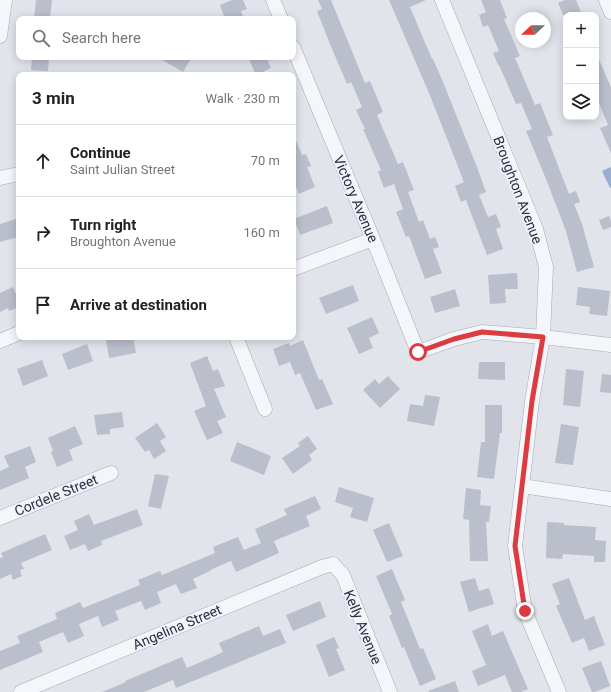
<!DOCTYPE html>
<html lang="en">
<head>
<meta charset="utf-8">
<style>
  :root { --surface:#fff; --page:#f6f6f6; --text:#222; --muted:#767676; --line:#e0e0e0 }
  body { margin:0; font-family:Roboto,sans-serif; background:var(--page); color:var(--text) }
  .controls { position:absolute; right:12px; top:12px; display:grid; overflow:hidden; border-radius:8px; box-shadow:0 2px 10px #0003 }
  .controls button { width:36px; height:36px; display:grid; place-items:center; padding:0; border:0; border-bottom:1px solid var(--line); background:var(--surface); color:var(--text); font:20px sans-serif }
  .compass { position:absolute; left:515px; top:12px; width:36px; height:36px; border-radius:50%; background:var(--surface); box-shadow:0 2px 10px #0003; rotate:248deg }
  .stop { position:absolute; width:12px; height:12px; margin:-9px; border:3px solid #dc3b40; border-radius:50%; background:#fff }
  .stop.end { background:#dc3b40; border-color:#fff; box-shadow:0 1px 4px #0008 }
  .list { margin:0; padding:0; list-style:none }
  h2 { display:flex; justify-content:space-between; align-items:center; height:52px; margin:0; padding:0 16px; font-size:17px }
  h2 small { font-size:13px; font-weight:400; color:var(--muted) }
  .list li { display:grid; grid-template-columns:26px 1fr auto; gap:12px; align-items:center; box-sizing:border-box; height:72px; padding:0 16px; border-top:1px solid var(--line) }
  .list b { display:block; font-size:15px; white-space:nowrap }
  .list p { margin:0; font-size:13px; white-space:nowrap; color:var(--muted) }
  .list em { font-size:13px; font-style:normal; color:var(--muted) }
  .icon { flex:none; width:22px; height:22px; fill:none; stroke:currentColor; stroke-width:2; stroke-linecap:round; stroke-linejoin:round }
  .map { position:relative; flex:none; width:611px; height:692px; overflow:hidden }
  .search { position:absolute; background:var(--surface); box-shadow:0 2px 10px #0003; left:16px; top:16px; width:280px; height:44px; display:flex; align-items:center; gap:10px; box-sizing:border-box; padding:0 14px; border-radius:8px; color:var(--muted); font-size:15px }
  .panel { position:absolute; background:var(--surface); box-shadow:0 2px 10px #0003; left:16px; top:72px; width:280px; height:268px; border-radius:8px }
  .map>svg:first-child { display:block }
  .water { fill:#99adcf }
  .building { fill:#bbbfcc }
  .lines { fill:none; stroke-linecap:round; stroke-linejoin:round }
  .minor-casing { stroke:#a6aab6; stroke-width:15 }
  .minor { stroke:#f5f6f9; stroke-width:14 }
  .route { stroke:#dc3b40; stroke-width:5 }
  .labels { text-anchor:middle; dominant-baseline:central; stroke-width:3.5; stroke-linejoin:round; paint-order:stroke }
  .street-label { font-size:14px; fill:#282f45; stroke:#f1f3f8 }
</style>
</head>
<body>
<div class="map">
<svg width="611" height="692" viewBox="0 0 611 692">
  <rect width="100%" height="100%" fill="#e1e4eb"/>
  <!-- water -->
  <path class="water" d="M611 167V187L610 188 602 171Z"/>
  <!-- building -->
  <path class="building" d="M36 0H52L50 19H34Z
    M232 0H243L247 9 241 11 244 19H225L220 5Z
    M318 0H331L365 83 370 81 383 112 377 115 398 164 403 162 414 190 408 192 419 222 423 220 430 239 435 237 439 247 433 249 442 273 425 279 409 236 406 237 396 212 403 209 394 184 384 188 378 172 381 170 363 129H365L356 110 362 107 351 82 347 84 330 44 317 11 322 9Z
    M389 0H426L410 7 432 59H433L443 82 477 167 486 192 479 195 488 217 496 214 501 227 496 229 503 249 487 255 466 200 461 202 455 186 464 182 431 98Z
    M481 0H500L507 18 504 19 520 56 515 58 535 105 540 103 553 135 547 137 569 194 576 191 580 202 574 204 582 224 594 267 577 272 566 231 546 179 526 131 532 129 521 103 516 104 499 65H498L493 53 499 51 488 25 483 27 479 15 486 12Z
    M565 0H576L582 15H563L558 3Z
    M596 53 611 87V153L600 128 608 125 596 96Z
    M32 57H49L48 71 31 70Z
    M157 57H192L183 72Z
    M248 57H266L271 68 256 75Z
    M293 133 302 155 306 154 311 166 307 167 315 187 299 194 293 179Z
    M327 206 333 223 300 235 294 219Z
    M609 216 611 221V227L603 230 599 220Z
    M16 219 19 229V237L0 242V224Z
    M517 273 518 289H505L506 303 490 304 488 275Z
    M353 285 359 301 326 314 319 298Z
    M13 287 19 302V307L9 311 8 308 0 312V293Z
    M578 287 610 291 607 316 589 314 590 307 576 305Z
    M455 289 460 306 435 313 430 297Z
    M372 317 379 333 369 338 373 348 359 354 347 328Z
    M124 337H133L136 353 109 358 106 340Z
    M303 340 319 380 322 379 333 404 316 410 300 373 295 375 290 362 279 366 273 349 289 343 290 346Z
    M87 344 93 361 68 370 62 354Z
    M207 356 213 371 218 369 225 386 214 389 226 417 217 421 223 433 207 440 194 411 206 406 190 363Z
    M42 360 48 376 23 386 17 369Z
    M479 362H505V380L478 379Z
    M566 369 584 371 580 407 563 405Z
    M602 374 611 375V393L600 392Z
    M388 376 400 389 380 408 363 390 375 379 379 384Z
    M425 395 440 397 434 426 407 421 410 404 423 406Z
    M485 405H502V433H500L494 479 477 477 481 442H485Z
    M122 412 124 427 110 429V434L97 435 94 415Z
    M157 423 166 437 160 441 166 451 154 459 149 450 145 452 135 438Z
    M561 424 579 427 573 465 555 463Z
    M75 426 83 444 69 450 73 460 57 467 51 452 53 451 48 438Z
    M308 436 317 449 309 455 312 460 293 474 282 458 300 446 298 443Z
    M237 442 271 456 264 475 230 461Z
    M30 446 36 462 25 467 29 478 0 490V471L9 467 4 456Z
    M155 474 169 476 161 509 148 506Z
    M339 487 374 498 367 522 350 517 353 508 335 502Z
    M466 488 481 490 480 505 491 506 489 522H486L488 561H470L469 520 463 519Z
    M315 496 321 509 306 516 310 526 274 541 279 553 236 572 231 561 210 570V571L193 579 197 588 181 594 176 584 157 592 161 603 145 610 141 601 115 611 119 620 102 627 98 616 79 624 84 636 68 643 63 632 39 642 43 652 0 670V651L20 643 17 636 57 619 55 613 80 602 83 608 140 585 138 580 160 571 162 575 215 553 213 547 238 537 244 550 261 543 255 529 287 515 284 509Z
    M137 509 143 525 101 541 102 545 88 551 85 544 70 550 64 536 78 530 74 521 89 514 94 525Z
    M547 522 564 523V525L596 527 595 540 606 541 605 562H594V556L563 554 562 559 546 558Z
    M389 523 403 556 387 562 373 530Z
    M45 534 52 550 21 563 24 569 20 570 22 576 13 580 11 574 0 579V558L3 557 1 553Z
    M392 569 405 600 401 602 420 649 423 648 436 679 420 686 404 647 402 648 389 616 392 614 376 576Z
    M475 578 479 591 489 588 494 604 469 612 460 582Z
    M569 578 585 620 594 616 605 645 589 651 584 638 572 643 556 606 560 604 552 584Z
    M320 601 326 617 293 631 286 615Z
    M488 624 492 636 503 631 528 689 521 692H512L505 675 478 686 472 671 486 665 472 631Z
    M259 626 263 636 280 629 286 643 176 688 173 680 144 692H102L126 682 125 681 182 657 187 668 210 658 223 652 219 643Z
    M334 637 339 648 336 649 345 670 329 677 316 645Z
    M601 661 610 686 595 692H592L582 668Z
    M455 681 459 692H429L428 691Z"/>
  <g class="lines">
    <!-- minor casing -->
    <g class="minor-casing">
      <path id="minor" d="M273 0 281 19
        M442 0 536 229 546 267 543 337 532 401 522 486 515 546 525 611 559 692
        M606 0 611 12
        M0 36 5 0
        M293 47 373 239 418 352 454 339 482 332 543 337 611 345
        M0 178 19 174
        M293 269 373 239
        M236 337 265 409
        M0 341 19 333
        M522 486 611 499
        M0 518 111 473
        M21 692 322 567 333 564 343 575 390 692"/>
    </g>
    <!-- minor -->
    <use href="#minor" class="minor"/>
  </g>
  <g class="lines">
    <!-- route -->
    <path class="route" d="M418 352 454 339 482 332 543 337 532 401 522 486 515 546 525 611"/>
  </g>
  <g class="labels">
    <!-- street labels -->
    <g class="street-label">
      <text transform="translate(518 190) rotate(69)">Broughton Avenue</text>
      <text transform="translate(356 199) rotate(67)">Victory Avenue</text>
      <text transform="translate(56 495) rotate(-22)">Cordele Street</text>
      <text transform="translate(177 627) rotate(-23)">Angelina Street</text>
      <text transform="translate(363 627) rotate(68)">Kelly Avenue</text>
    </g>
  </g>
</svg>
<div class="controls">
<button>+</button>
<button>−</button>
<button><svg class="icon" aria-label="layers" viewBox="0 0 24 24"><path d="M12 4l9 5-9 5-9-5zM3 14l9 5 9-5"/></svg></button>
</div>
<svg class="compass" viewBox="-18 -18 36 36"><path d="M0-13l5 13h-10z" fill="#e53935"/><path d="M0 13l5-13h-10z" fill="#767676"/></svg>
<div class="stop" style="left:418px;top:352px"></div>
<div class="stop end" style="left:525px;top:611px"></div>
<div class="search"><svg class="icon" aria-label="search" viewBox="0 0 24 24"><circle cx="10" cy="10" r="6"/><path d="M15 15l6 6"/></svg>Search here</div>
<section class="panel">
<h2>3 min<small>Walk · 230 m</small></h2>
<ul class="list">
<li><svg class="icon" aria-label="ahead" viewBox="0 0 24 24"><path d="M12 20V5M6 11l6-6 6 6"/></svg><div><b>Continue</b><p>Saint Julian Street</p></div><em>70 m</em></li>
<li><svg class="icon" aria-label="right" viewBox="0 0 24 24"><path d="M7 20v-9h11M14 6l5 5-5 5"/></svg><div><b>Turn right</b><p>Broughton Avenue</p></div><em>160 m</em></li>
<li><svg class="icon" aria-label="arrive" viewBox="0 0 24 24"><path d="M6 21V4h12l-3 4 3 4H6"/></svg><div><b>Arrive at destination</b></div></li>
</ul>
</section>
</div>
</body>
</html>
